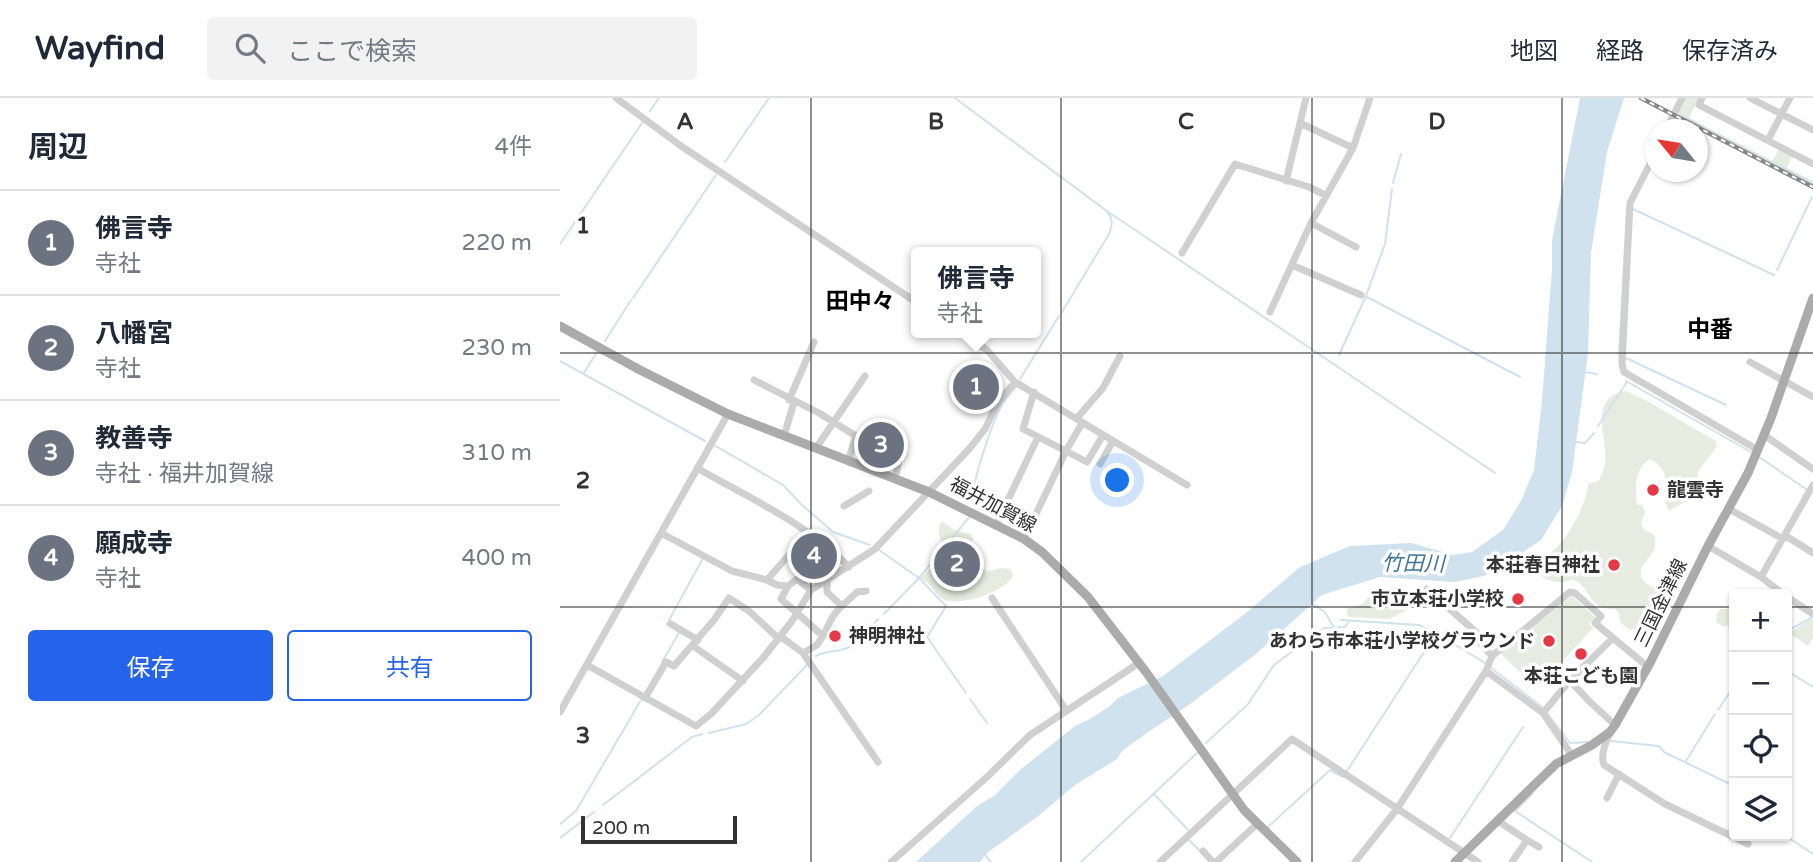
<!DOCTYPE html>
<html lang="ja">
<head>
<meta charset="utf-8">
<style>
  :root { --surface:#fff; --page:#f2f2f3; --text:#1f2937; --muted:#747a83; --line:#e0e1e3; --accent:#2563eb }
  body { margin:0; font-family:"Varela Round","Noto Sans JP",sans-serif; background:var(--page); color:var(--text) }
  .controls { position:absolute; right:21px; bottom:21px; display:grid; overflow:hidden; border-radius:7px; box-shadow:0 2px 5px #0004 }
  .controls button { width:63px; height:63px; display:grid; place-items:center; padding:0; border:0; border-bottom:2px solid var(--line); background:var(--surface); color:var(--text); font:35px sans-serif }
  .compass { position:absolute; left:1085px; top:21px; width:63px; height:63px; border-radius:50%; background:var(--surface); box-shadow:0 2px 5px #0004; rotate:300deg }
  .scale { position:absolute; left:21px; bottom:18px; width:156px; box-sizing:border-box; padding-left:7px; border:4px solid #333; border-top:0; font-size:19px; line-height:24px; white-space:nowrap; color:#333; -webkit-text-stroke:5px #fff; paint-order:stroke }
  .you { position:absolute; left:558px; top:383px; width:24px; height:24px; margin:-18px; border:5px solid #fff; border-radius:50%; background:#1a73e8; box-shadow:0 0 0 10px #1a73e833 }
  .badge { display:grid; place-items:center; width:46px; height:46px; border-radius:50%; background:var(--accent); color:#fff; font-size:23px; font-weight:700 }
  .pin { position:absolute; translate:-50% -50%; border:4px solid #fff; box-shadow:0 2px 7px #0006 }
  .popup { position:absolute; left:351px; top:149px; width:130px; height:91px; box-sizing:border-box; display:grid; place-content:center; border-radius:7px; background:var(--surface); filter:drop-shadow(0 2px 5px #0005); font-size:23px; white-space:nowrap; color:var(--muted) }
  .popup b { font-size:26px; color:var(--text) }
  .popup::after { content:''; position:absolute; left:50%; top:100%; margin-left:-14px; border:14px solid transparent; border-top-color:var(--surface) }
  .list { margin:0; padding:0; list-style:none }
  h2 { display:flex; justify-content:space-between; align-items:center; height:91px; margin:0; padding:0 28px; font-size:30px }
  h2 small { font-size:23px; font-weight:400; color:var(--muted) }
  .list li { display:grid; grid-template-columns:46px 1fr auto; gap:21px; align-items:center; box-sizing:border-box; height:105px; padding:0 28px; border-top:2px solid var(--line) }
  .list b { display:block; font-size:26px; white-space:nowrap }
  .list p { margin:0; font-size:23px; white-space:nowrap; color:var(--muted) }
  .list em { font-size:23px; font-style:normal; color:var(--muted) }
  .actions { display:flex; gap:14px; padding:21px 28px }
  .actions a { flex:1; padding:16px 0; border:2px solid var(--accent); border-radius:7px; text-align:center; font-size:24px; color:var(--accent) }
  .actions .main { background:var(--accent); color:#fff }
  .icon { flex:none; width:38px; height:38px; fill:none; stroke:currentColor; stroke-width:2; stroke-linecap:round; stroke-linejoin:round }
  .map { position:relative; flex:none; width:1253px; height:764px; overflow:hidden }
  header { display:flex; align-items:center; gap:42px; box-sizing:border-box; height:98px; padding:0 35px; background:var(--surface); border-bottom:2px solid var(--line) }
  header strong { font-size:33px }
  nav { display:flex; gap:38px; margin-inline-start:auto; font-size:24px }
  .search { width:490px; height:63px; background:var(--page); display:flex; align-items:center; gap:18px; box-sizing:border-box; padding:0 24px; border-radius:7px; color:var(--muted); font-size:26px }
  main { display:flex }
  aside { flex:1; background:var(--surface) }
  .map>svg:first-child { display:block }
  .green { fill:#e6ecdf }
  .water { fill:#cfe2ee }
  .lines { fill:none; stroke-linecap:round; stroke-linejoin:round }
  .stream { stroke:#cfe2ee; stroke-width:2 }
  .minor { stroke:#d0d0d0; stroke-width:7 }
  .major { stroke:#ababab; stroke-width:9 }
  .rail-casing { stroke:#888; stroke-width:4.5 }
  .rail { stroke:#fff; stroke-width:2; stroke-dasharray:5; stroke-linecap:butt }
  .grid { fill:none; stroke:#333; stroke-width:2; stroke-opacity:0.55 }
  .poi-dot { fill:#e63946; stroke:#fff; stroke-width:2.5 }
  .labels { text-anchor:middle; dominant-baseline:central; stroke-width:7; stroke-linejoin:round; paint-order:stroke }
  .poi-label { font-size:19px; font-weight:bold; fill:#333; stroke:#fff; text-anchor:end }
  .street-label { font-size:19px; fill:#333; stroke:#fff }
  .water-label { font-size:21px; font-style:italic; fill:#3f7597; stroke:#fff }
  .quarter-label { font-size:23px; font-weight:bold; fill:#000; stroke:#fff }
  .grid-label { font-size:23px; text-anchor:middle; font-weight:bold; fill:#333; stroke:#fff; stroke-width:7; stroke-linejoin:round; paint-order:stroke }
</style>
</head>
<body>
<header>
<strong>Wayfind</strong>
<div class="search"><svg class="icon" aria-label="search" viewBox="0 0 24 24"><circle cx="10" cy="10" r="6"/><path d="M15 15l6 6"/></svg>ここで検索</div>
<nav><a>地図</a><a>経路</a><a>保存済み</a></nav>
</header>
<main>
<aside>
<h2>周辺<small>4件</small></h2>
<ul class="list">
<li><span class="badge" style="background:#6b7280">1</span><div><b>佛言寺</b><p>寺社</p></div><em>220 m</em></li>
<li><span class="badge" style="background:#6b7280">2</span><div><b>八幡宮</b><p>寺社</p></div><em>230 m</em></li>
<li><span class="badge" style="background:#6b7280">3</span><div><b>教善寺</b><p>寺社 · 福井加賀線</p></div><em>310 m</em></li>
<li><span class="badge" style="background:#6b7280">4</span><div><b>願成寺</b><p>寺社</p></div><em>400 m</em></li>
</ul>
<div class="actions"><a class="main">保存</a><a>共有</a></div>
</aside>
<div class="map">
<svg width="1253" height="764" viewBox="0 0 1253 764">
  <rect width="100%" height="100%" fill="#fff"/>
  <!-- green -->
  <path class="green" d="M1123 0H1139L1129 20 1212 63 1219 52 1232 58 1227 70 1253 83V88L1114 19Z
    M1066 293C1098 307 1125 326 1156 343L1157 348 1137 375 1139 381 1144 382 1141 391 1135 397 1136 403 1125 404 1109 413C1098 394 1117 375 1090 361 1074 370 1075 391 1077 407H1082L1085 414 1081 426 1084 432 1093 436C1103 456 1078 463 1081 478 1083 486 1093 488 1099 493 1103 497 1105 503 1108 508L1103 516 1093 518 1086 529 1070 532 1060 524 1059 515 1055 511C1027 512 1033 491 1013 481 999 487 985 484 976 472L978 463C985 458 994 453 1000 446 1011 434 1028 402 1028 386L1039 383C1041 377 1044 372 1045 366 1049 341 1026 300 1066 293Z
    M382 423 394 432 411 436 413 441C412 445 409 448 410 452 410 454 425 471 427 474L440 470 450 471 453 477C449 493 398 509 384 502 377 498 374 491 369 486 367 484 363 483 360 480L378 464 385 452C381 444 375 431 382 423Z
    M835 489 867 496 871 500 829 521 788 519 786 511 803 506C809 495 822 491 835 489Z
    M1012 498 1035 519 1029 526 1033 530 983 584 970 573 963 577 940 555Z
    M1161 511H1174V539L1167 527 1164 529 1156 524 1157 515Z
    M1253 520V540L1248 548 1229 535Z"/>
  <!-- water -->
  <path class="water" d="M1020 0H1064L1047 54 1031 155 1028 255 1012 374 1002 408 981 442 952 462 924 478 895 484 820 479 762 497 696 556 630 606 587 635 562 653 557 661 515 687 477 719 427 755 420 764H356L417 708 434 698 460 672 515 628 528 622 550 608 558 600 603 578 686 515 740 469 790 448 852 445 893 457 912 454 943 432 961 403 974 372 982 303 992 171V142Z"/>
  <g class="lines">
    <!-- stream -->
    <path class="stream" d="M395 0 544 111 935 375
      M90 13 99 0
      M1117 16 1253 85
      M165 64 209 0
      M833 85 841 56
      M1073 111 1214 177
      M0 146 84 22
      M1217 172 1252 99
      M807 199 960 279
      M73 200 156 77
      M502 214 549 136C552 128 554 121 547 114
      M45 243 71 202
      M779 257 806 198 825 146 832 91
      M1059 258 1067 110
      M1066 260 1166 307
      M0 263 145 343
      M1024 274 1037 276
      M24 275 37 254
      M460 281 499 218
      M1066 283 1191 354
      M1038 328 1067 284
      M1016 344 1025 345 1034 335
      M154 347 223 387 241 406 273 434 310 447
      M1199 359 1246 391
      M413 405C409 390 434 321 442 306 446 300 452 294 456 289
      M319 452 359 480 386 508 367 539 406 595
      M751 505 765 514 773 528
      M324 516 359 480 411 417
      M781 522 859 527 874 534 927 566
      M109 528 107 526 143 460
      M1227 533 1251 520
      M256 558C266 553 274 554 284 551 298 547 309 531 318 521
      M102 564 119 535 117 533
      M931 570 982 609
      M1227 573 1253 589
      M410 601 427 625
      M1158 612 1174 588
      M988 616 1010 645 1028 644
      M149 635 186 626 199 617 248 566
      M1051 643 1099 648 1104 654 1174 688
      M646 645 688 606 714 567 764 530 785 529 789 523
      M1126 663 1155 616
      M787 673 875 537
      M594 696 628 732
      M972 696 955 713 1032 764
      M43 707 132 639 142 636
      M0 726 16 713 81 602
      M708 729 770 672 783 679
      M1226 738 1253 756
      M0 740 34 714
      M890 740 963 629
      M629 742 640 753
      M425 757 431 764
      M521 764 637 655"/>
    <!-- minor -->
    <path class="minor" d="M56 0 121 48 356 204
      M1142 0 1139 7 1253 66
      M1190 0 1253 32
      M740 25 793 50
      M1106 32 1122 0
      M1208 42 1230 0
      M1096 54 1070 105 1062 266 1064 274 1198 352
      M726 83 746 0
      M751 125 796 149
      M622 155 675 66 749 89 765 97
      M732 167 801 197
      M710 214 751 125 793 50 810 0
      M401 235 427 252 455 284 627 387
      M1190 264 1253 299
      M194 282 259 315 296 338 288 363
      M474 294 463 331 527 364 543 337
      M229 302 254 244
      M517 320 543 290 560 258
      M1204 337 1253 371
      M224 338 234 304
      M256 350 305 278
      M540 366 553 343
      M137 370C189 400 248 426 289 469
      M335 381 342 347
      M284 408 309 393
      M1169 411 1223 441
      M436 427 478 339
      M249 434 207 482 217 487 228 488 237 481 251 492
      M101 435 172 473 207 482
      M1226 438 1253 455
      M464 441 506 353 522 325
      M1148 448 1201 479 1223 496
      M1201 479 1253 387
      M228 488 221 501 263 538 257 547 243 555
      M867 491 917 535 918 542 932 558 926 573
      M1227 499 1253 516
      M432 500 506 612
      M282 508 297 494 306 493
      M111 526 138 542
      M263 538C270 525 271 518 282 508L267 494V484
      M133 548 183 583
      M932 558 1010 494 1015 495 1041 518 1035 525 1088 569
      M27 567 136 628 151 616 203 560 232 523 251 492 315 451 410 350 425 331 438 304 455 284
      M997 569 1030 604 1055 627
      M85 600 106 564 114 568 154 522 169 500 189 513 218 540 224 541 243 555 318 664
      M0 614 168 316
      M983 615 1010 582 1053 540
      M1050 635C1046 644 1040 657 1044 667L1105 706 1188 746
      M1047 700 1059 676
      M938 723 967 742 952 764
      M967 742 979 749
      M643 753 653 764
      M331 764 427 679 470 637 579 565
      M600 764 732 641 918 764
      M656 764 697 726
      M795 764 837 711 926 573 983 615 1011 656"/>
    <!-- major -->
    <path class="major" d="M0 228 80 272 168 316 369 394 464 441 482 454 528 499 586 574 684 712 737 764
      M895 764 996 666 1032 647 1050 634 1055 627 1090 565 1148 448 1188 375 1211 320 1253 200"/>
    <!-- rail casing -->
    <g class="rail-casing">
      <path id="rail" d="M1081 0 1253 89"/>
    </g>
    <!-- rail -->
    <use href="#rail" class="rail"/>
  </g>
  <!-- grid -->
  <path class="grid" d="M251 0V764M501 0V764M752 0V764M1002 0V764M0 255H1253M0 509H1174M1227 509H1253"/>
  <!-- markers -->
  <g class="poi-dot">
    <circle cx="1093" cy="392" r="7"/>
    <circle cx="1054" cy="467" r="7"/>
    <circle cx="958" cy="501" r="7"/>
    <circle cx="275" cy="538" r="7"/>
    <circle cx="989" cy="543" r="7"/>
    <circle cx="1021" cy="556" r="7"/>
  </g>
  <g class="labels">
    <!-- poi labels -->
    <g class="poi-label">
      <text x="1107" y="392" text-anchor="start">龍雲寺</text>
      <text x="1040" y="467">本荘春日神社</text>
      <text x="944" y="501">市立本荘小学校</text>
      <text x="289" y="538" text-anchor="start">神明神社</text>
      <text x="975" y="543">あわら市本荘小学校グラウンド</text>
      <text x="1021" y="578" text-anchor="middle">本荘こども園</text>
    </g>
    <!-- street labels -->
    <g class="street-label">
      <text transform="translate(433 407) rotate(28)">福井加賀線</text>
      <text transform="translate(1101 505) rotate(-64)">三国金津線</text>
    </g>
    <!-- water labels -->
    <g class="water-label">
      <text transform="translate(853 466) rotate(1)">竹田川</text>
    </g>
    <!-- quarter labels -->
    <g class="quarter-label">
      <text x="300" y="204">田中々</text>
      <text x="1150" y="232">中番</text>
    </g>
  </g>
  <g class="grid-label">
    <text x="125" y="31">A</text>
    <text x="376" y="31">B</text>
    <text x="626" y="31">C</text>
    <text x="877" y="31">D</text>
    <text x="23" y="135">1</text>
    <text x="23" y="390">2</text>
    <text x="23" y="645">3</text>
  </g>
</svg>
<div class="controls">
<button>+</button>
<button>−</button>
<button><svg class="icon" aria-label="locate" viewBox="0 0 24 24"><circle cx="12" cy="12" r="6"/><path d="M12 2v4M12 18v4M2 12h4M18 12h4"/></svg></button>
<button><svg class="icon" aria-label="layers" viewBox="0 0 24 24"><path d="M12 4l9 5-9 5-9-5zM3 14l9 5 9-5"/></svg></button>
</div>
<svg class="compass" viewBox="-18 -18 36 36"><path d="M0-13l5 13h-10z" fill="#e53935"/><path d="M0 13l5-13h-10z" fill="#747a83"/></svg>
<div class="scale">200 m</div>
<div class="you"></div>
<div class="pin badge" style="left:416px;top:289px;background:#6b7280">1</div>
<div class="popup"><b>佛言寺</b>寺社</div>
<div class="pin badge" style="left:397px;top:466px;background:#6b7280">2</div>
<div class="pin badge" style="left:321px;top:347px;background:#6b7280">3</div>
<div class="pin badge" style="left:254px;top:458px;background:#6b7280">4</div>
</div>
</main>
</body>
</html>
